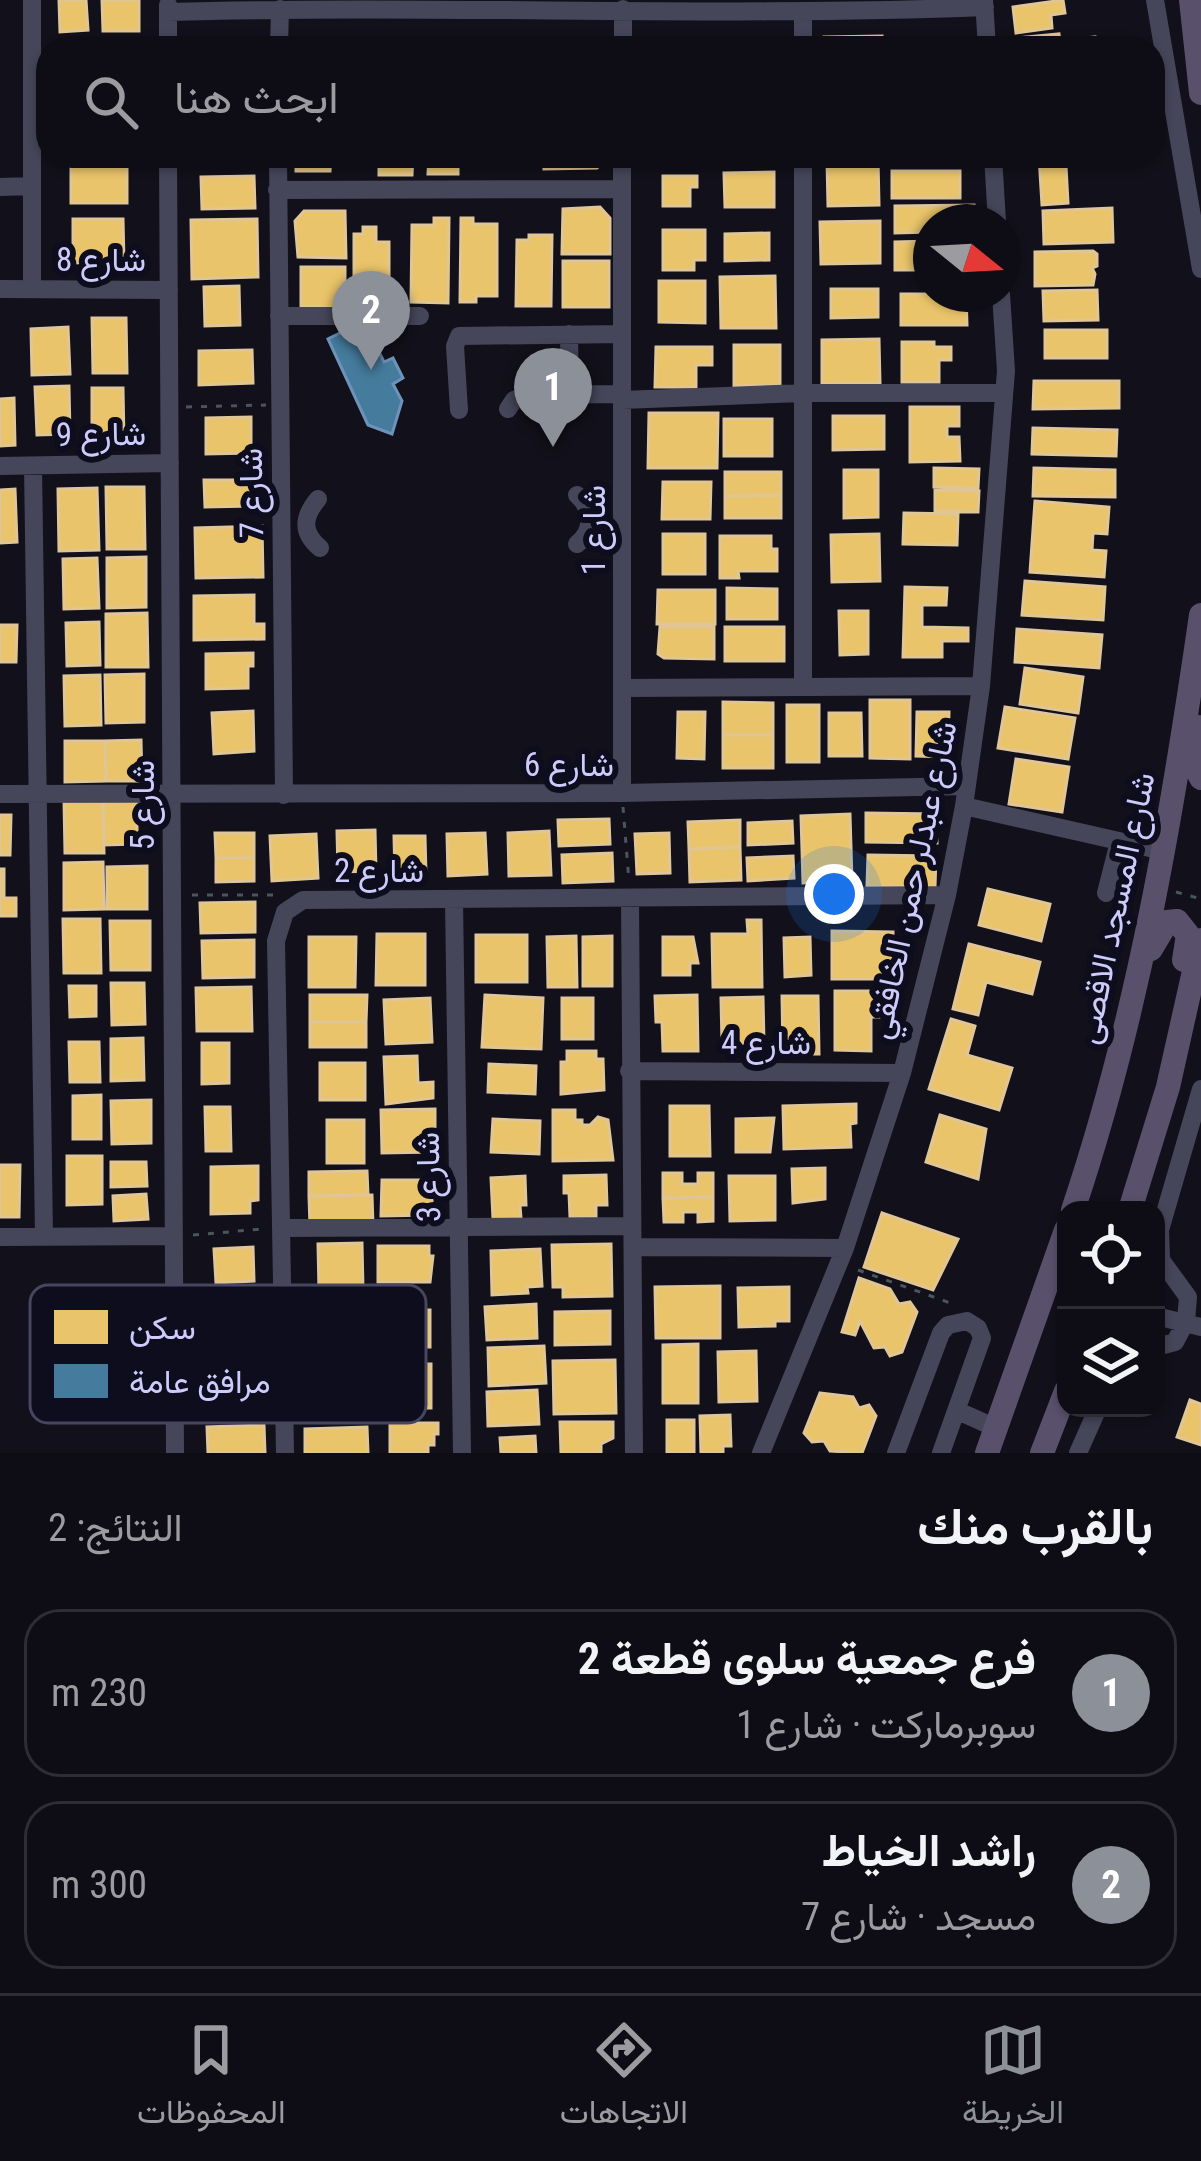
<!DOCTYPE html>
<html lang="ar">
<head>
<meta charset="utf-8">
<style>
  :root { --surface:#0e0c14; --page:#1c1a22; --text:#f1f3f6; --muted:#9b9ba0; --line:#2e2c34; --accent:#8c9099 }
  body { margin:0; font-family:"Roboto Condensed",Vazirmatn,sans-serif; background:var(--page); color:var(--text); direction:rtl }
  .controls { position:absolute; right:36px; bottom:36px; display:grid; overflow:hidden; border-radius:24px; box-shadow:0 3px 9px #0004 }
  .controls button { width:108px; height:108px; display:grid; place-items:center; padding:0; border:0; border-bottom:3px solid var(--line); background:var(--surface); color:var(--text); font:60px sans-serif }
  .compass { position:absolute; left:913px; top:204px; width:108px; height:108px; border-radius:50%; background:var(--surface); box-shadow:0 3px 9px #0004; rotate:108deg }
  .you { position:absolute; left:834px; top:894px; width:42px; height:42px; margin:-30px; border:9px solid #fff; border-radius:50%; background:#1a73e8; box-shadow:0 0 0 18px #1a73e833 }
  .badge { display:grid; place-items:center; width:78px; height:78px; border-radius:50%; background:var(--accent); color:#fff; font-size:39px; font-weight:700 }
  .pin { position:absolute; translate:-50% -99px; filter:drop-shadow(0 3px 6px #0008) }
  .pin::after { content:''; position:absolute; top:63px; width:42px; height:36px; background:inherit; clip-path:polygon(0 0,100% 0,50% 100%) }
  .list { margin:0; padding:0; list-style:none }
  h2 { display:flex; justify-content:space-between; align-items:center; height:156px; margin:0; padding:0 48px; font-size:51px }
  h2 small { font-size:39px; font-weight:400; color:var(--muted) }
  .list li { display:grid; grid-template-columns:78px 1fr auto; gap:36px; align-items:center; box-sizing:border-box; height:168px; margin:0 24px 24px; padding:0 24px; border:3px solid var(--line); border-radius:36px }
  .list b { display:block; font-size:45px; white-space:nowrap }
  .list p { margin:0; font-size:39px; white-space:nowrap; color:var(--muted) }
  .list em { font-size:39px; font-style:normal; color:var(--muted) }
  .icon { flex:none; width:66px; height:66px; fill:none; stroke:currentColor; stroke-width:2; stroke-linecap:round; stroke-linejoin:round }
  .map { position:relative; flex:none; width:1201px; height:1453px; overflow:hidden; direction:ltr }
  .search { position:absolute; background:var(--surface); box-shadow:0 3px 9px #0004; left:36px; right:36px; top:36px; height:132px; display:flex; align-items:center; gap:30px; box-sizing:border-box; padding:0 42px; border-radius:36px; color:var(--muted); font-size:45px }
  .sheet { height:540px; background:var(--surface) }
  nav { display:flex; justify-content:space-around; align-items:center; box-sizing:border-box; height:168px; border-top:3px solid var(--line); background:var(--surface); font-size:33px; color:var(--muted) }
  nav a { display:grid; justify-items:center; gap:6px }
  nav .on { color:var(--accent) }
  .map>svg:first-child { display:block }
  .homes { fill:#e9c46a; stroke:#e0c696; stroke-width:3 }
  .public { fill:#457b9d; stroke:#6e93ba; stroke-width:3 }
  .lines { fill:none; stroke-linecap:round; stroke-linejoin:round }
  .path { stroke:#48565f; stroke-width:3; stroke-dasharray:6 9; stroke-linecap:butt }
  .minor { stroke:#46465a; stroke-width:18 }
  .major { stroke:#59516c; stroke-width:24 }
  .labels { text-anchor:middle; dominant-baseline:central; stroke-width:12; stroke-linejoin:round; paint-order:stroke }
  .street-label { font-size:33px; fill:#cccbfc; stroke:#0e0d1d }
  .key { fill:#0e0d1d; stroke:#474660; stroke-width:3 }
  .key-label { font-size:33px; fill:#cccbfc }
</style>
</head>
<body>
<div class="map">
<svg width="1201" height="1453" viewBox="0 0 1201 1453">
  <rect width="100%" height="100%" fill="#12101a"/>
  <!-- homes -->
  <path class="homes" d="M59 0H86L88 30 60 32Z
    M102 0H139V31H103Z
    M1063 0 1065 13 1051 15 1052 28 1016 33 1013 7Z
    M1059 34 1060 41 1095 37 1096 48H1018L1017 38Z
    M882 36V48H824V37Z
    M296 156H331L330 171H296Z
    M379 156H413L412 175H379Z
    M429 156H458V174H428Z
    M544 156H606V160L597 168 544 169Z
    M893 156H958V165H893Z
    M1039 156H1112L1113 163 1066 166 1068 203 1042 205Z
    M878 159 879 205 828 206 827 160Z
    M71 161H127V203H71Z
    M892 171H960V198H892Z
    M774 172V207H725L724 173Z
    M254 176 255 208 202 209 201 177Z
    M663 176H697V187H690V206H663Z
    M974 205V222H931V232L895 233V206Z
    M600 207 610 218V254H562L563 209Z
    M1112 208 1113 242 1044 244 1043 211Z
    M304 211H345L346 258 298 257 295 221Z
    M434 218H449L448 303 411 302 412 225H434Z
    M461 218H473V224H497V296H476V302H460Z
    M73 219H123L124 262 73 263Z
    M257 219 258 277 192 279 191 220Z
    M880 221V263L821 264 820 222Z
    M363 227H376V242H389V290H376V304H357V294H354V234H363Z
    M663 230H705V260H694V270H663Z
    M769 233V260L725 261V234Z
    M529 235H552L551 306H516L517 240H529Z
    M931 241V270H895V242Z
    M1093 251 1097 254V266L1092 268 1095 274 1093 285 1035 286V252Z
    M563 261H609V307H563Z
    M301 267H345V307L301 306Z
    M775 276 776 328H721L720 277Z
    M659 281H705V323L659 322Z
    M239 286 240 325 205 326 204 287Z
    M831 289H878V317L831 318Z
    M1097 290 1098 320 1044 321 1043 291Z
    M901 294H966L967 325H901Z
    M92 318H126L127 373H93Z
    M68 327 70 374 32 375 31 329Z
    M1045 330H1107V358H1045Z
    M879 339 880 383 822 384V340Z
    M902 342H934V347H951V360H939V382H902Z
    M734 345H780V385L734 386Z
    M656 347H712V365H696V387H655Z
    M252 350 253 383 199 385V351Z
    M1034 381H1119V408L1033 409Z
    M69 386 70 434 37 435 35 387Z
    M92 388H123L124 441H92Z
    M14 398 15 445 0 446V399Z
    M910 407H959V426H947V437H959L960 461 910 462Z
    M649 413H718L717 468H648Z
    M833 416H884V449L833 450Z
    M251 417V453L206 454V418Z
    M724 419H772V456H724Z
    M1033 428 1117 430 1116 456 1032 454Z
    M934 468 979 469 978 488 934 487Z
    M1034 468 1115 470V497L1033 496Z
    M844 470H878V517L844 518Z
    M725 472H781V495L725 496Z
    M204 480H252L253 506 205 507Z
    M663 482H711L710 519H662Z
    M106 487H144L145 549H107Z
    M97 488 99 550 59 551 58 489Z
    M15 489 17 542 0 543V490Z
    M935 490 979 491 978 512 935 511Z
    M781 495V518H725V496Z
    M1035 501 1109 507 1107 534 1093 533 1092 550 1106 551 1104 577 1030 572Z
    M904 513 958 514 957 545 903 544Z
    M262 526 263 577 196 578 195 528Z
    M663 534H705V574H663Z
    M879 534 880 581 832 582 831 535Z
    M720 536H771V549H777V571H738L739 578H720Z
    M146 557V607L107 608V558Z
    M97 558 99 608 64 609 63 559Z
    M1025 581 1105 587 1103 620 1022 615Z
    M905 587 947 588 946 605H922V627L968 628V641H942V657H903Z
    M727 588 777 589V619H727Z
    M658 590H715V624H657Z
    M254 595V624H264V639L194 640V596Z
    M839 611H868V654L840 655Z
    M147 613 148 667H106V614Z
    M99 622 100 665 67 666 66 623Z
    M0 625H17L16 662H0Z
    M660 627H714V659L664 658 658 654Z
    M725 627H784V661H725Z
    M1017 629 1102 635 1099 668 1015 662Z
    M253 653V666H248V688L206 689V654Z
    M1025 668 1083 677 1078 713 1020 704Z
    M144 674V722L106 723 105 675Z
    M100 675 101 725 65 726 64 676Z
    M870 700H910V759L870 758Z
    M723 702 773 703V735H723Z
    M787 705H819V762H787Z
    M1005 707 1075 718 1068 759 998 748Z
    M253 711 254 751 214 754 212 713Z
    M678 712H705L704 759 677 758Z
    M917 712H949L948 757 916 756Z
    M829 713H861L862 756H829Z
    M723 735H773V768H723Z
    M141 740 142 781H106L105 741Z
    M65 741H105L106 781 65 782Z
    M1016 759 1069 767 1062 812 1009 804Z
    M137 799V844L104 845 103 800Z
    M64 800H103L104 853H65Z
    M866 813 937 814V843L866 842Z
    M850 814 852 881 803 883 801 816Z
    M0 815H11L10 855H0Z
    M609 819 610 844 559 846 558 820Z
    M740 820V847L689 849 688 822Z
    M792 821 793 843 748 845V823Z
    M375 830 376 871 338 872 337 831Z
    M549 831 551 875 509 876 508 833Z
    M215 833H254V858H216Z
    M485 833 487 874 448 876 447 834Z
    M669 833 670 873 637 874 635 834Z
    M316 834 318 878 272 881 270 836Z
    M394 836H425L426 875 395 876Z
    M740 847 741 880 690 882 689 849Z
    M612 853 613 881 563 883 562 855Z
    M868 855 936 856 935 887 867 886Z
    M793 856 794 878 748 881 747 858Z
    M216 858H254V881L216 882Z
    M103 862 104 909 64 910V863Z
    M147 866V909H107V867Z
    M0 869H4V898H16V916H0Z
    M988 889 1050 904 1041 941 979 925Z
    M255 902V932L201 933 200 903Z
    M63 919H100L101 973H64Z
    M747 920H761L762 987H713L712 934H748Z
    M110 921H150V970H111Z
    M832 931 893 932V979H832Z
    M377 934H425V985H376Z
    M476 935H527V982H476Z
    M576 936 577 987H548L547 937Z
    M612 936V986H583V937Z
    M309 937H356L355 987H309Z
    M663 937H693L698 963H690V975H663Z
    M810 937 811 975 785 977 784 938Z
    M254 940V977L203 978 202 941Z
    M969 944 1040 962 1032 994 986 982 978 1015 953 1009Z
    M111 983H144L145 1024 112 1025Z
    M69 986H96V1016L70 1017Z
    M251 987 252 1031H197L196 988Z
    M835 991H880L879 1017H871V1051L835 1050Z
    M310 995H367L366 1022H310Z
    M485 995 543 998 541 1049 482 1047Z
    M697 995 698 1051H663L662 1022H656L655 996Z
    M782 996H818L819 1054H783Z
    M763 997 764 1043H722L721 998Z
    M430 998 432 1042 386 1044 384 1000Z
    M562 998H593V1039H562Z
    M951 1019 975 1026 967 1055 1012 1068 999 1110 929 1089Z
    M310 1022H366V1047H310Z
    M143 1038 144 1080 111 1081V1039Z
    M69 1042H99L100 1082H70Z
    M202 1043H229V1083L202 1084Z
    M567 1051H596V1059H603L604 1090 561 1094V1062H567Z
    M417 1056 418 1083 433 1082V1098L386 1104 384 1057Z
    M320 1063H365V1100H320Z
    M489 1064 536 1066 535 1094 488 1092Z
    M101 1095V1139H73V1096Z
    M151 1100V1143L112 1144 111 1101Z
    M856 1104V1123L850 1124 851 1147 784 1149 783 1106Z
    M670 1106H709L710 1156H670Z
    M205 1107H230L231 1151H206Z
    M435 1109V1152L382 1153 381 1110Z
    M553 1110H575V1120H582V1125H590L598 1117 608 1120 613 1160 553 1161Z
    M940 1115 986 1129 978 1179 926 1162Z
    M774 1118 770 1152H736V1119Z
    M493 1119 540 1121 539 1154 491 1152Z
    M327 1120H364V1163H327Z
    M67 1156H102V1204L67 1205Z
    M111 1162H146L147 1186 111 1187Z
    M0 1165H20L19 1217H0Z
    M258 1166V1200L250 1201V1213L211 1214V1167Z
    M825 1168V1199L793 1203 792 1169Z
    M367 1171 368 1195 309 1196V1172Z
    M663 1173H682V1184H698V1173H713V1197L663 1198Z
    M606 1175 607 1205H596V1217H570L569 1193H564V1176Z
    M525 1176 526 1205H520L521 1218 493 1219 491 1178Z
    M729 1176H775V1220L730 1221Z
    M382 1180H432V1215L381 1216Z
    M146 1194 148 1219 114 1221 113 1196Z
    M372 1195 373 1225 310 1227 309 1196Z
    M713 1197V1221L698 1222V1212H683V1222H664L663 1198Z
    M882 1213 958 1239 933 1290 864 1267Z
    M362 1243 363 1289 319 1291 318 1244Z
    M611 1244 612 1296 563 1297V1287H553L552 1245Z
    M378 1246H429V1256H433L430 1282H378Z
    M253 1247 254 1281 216 1283 214 1249Z
    M540 1249 542 1286 527 1287 528 1293 492 1295 491 1251Z
    M859 1278 890 1289 899 1304 910 1302 917 1312 902 1352 890 1356 885 1347 874 1348 860 1321 855 1335 842 1332Z
    M720 1286V1338H656L655 1287Z
    M789 1287V1321H775V1326L739 1327 738 1288Z
    M536 1304 537 1338 487 1340 485 1307Z
    M380 1310H430V1347H380Z
    M610 1311V1344L555 1345V1312Z
    M698 1344V1403H663V1345Z
    M544 1346 546 1383 489 1386 488 1348Z
    M756 1351 757 1401 719 1402 718 1352Z
    M615 1360 616 1413 554 1414 553 1361Z
    M386 1364H431V1408H386Z
    M537 1390 539 1424 488 1426 487 1392Z
    M820 1393 853 1397 859 1408 869 1405 876 1416 862 1453 830 1451 824 1441 812 1442 804 1433Z
    M1190 1400 1201 1404V1445L1177 1437Z
    M730 1415 731 1446H723V1453H701L700 1416Z
    M667 1420H694V1453H667Z
    M560 1422H613V1438L601 1444V1453H561Z
    M390 1423H438V1434H434V1445H428V1453H390Z
    M264 1425 265 1453H208L207 1427Z
    M367 1427 368 1453H305V1429Z
    M535 1436 536 1453H501L500 1438Z"/>
  <!-- public -->
  <path class="public" d="M364 321 384 362 393 358 403 378 393 384 402 401 392 434 368 425 328 339Z"/>
  <g class="lines">
    <!-- path -->
    <path class="path" d="M186 407 266 405
      M623 807 629 881
      M1176 892 1201 899
      M192 895H278
      M193 1235 262 1229
      M858 1270 956 1305"/>
    <!-- minor -->
    <path class="minor" d="M32 0V289
      M984 0 987 48
      M1155 0 1201 269
      M168 5V48
      M168 12C441 4 713 18 985 7
      M803 14V48
      M279 48 280 9
      M623 48V9
      M168 156 175 1453
      M278 156 284 795
      M803 156V687
      M993 156 997 222
      M0 187 32 186
      M277 190 621 189
      M0 289 169 290
      M279 316H420
      M569 334 570 394
      M622 400 803 393H1004
      M508 409 514 400 527 395 622 394
      M459 410 455 346 459 336 622 334
      M0 466 170 463
      M33 466 44 1237
      M577 495C593 509 594 531 577 544
      M318 499C303 517 301 532 320 548
      M623 688 981 686
      M622 793V156
      M0 794 622 793 966 786
      M964 806 1163 851
      M1106 893 1119 842
      M454 900 462 1453
      M630 900 634 1453
      M629 1071 902 1073
      M281 1228 632 1226
      M0 1237 174 1236
      M633 1247 845 1248
      M1156 1316 1201 1327
      M1156 1347 1175 1342 1186 1321 1188 1297 1161 1260 1160 1230 1201 1089
      M958 1411 996 1428
      M285 1453 276 941 285 912 303 900 947 895
      M761 1453 845 1248 902 1073 947 895 964 806 981 686 1006 371 1001 294
      M896 1453 941 1333 948 1325 967 1321 978 1328 982 1338 941 1453
      M1078 1453 1098 1408"/>
    <!-- major -->
    <path class="major" d="M1191 0 1201 93
      M1198 727 1197 770 1201 778
      M1151 949 1167 922 1177 921 1188 935 1184 960
      M1073 1210C1138 1017 1172 816 1201 615
      M1130 1210 1168 1087 1201 940
      M987 1453 1066 1230
      M1042 1453 1066 1391"/>
  </g>
  <g class="labels">
    <!-- street labels -->
    <g class="street-label">
      <text x="101" y="259">شارع 8</text>
      <text transform="translate(101 434) rotate(-1)">شارع 9</text>
      <text transform="translate(251 493) rotate(-91)">شارع 7</text>
      <text transform="translate(593 530) rotate(-90)">شارع 1</text>
      <text x="569" y="764">شارع 6</text>
      <text transform="translate(142 805) rotate(-90)">شارع 5</text>
      <text x="379" y="870">شارع 2</text>
      <text transform="translate(912 880) rotate(-78)">شارع عبدلر حمن الخافقي</text>
      <text transform="translate(1115 908) rotate(-78)">شارع المسجد الاقصى</text>
      <text x="766" y="1042">شارع 4</text>
      <text transform="translate(428 1177) rotate(-91)">شارع 3</text>
    </g>
  </g>
  <!-- legend -->
  <rect x="30" y="1285" width="396" height="138" rx="18" class="key"/>
  <rect x="54" y="1310" width="54" height="34" fill="#e9c46a"/>
  <rect x="54" y="1364" width="54" height="34" fill="#457b9d"/>
  <g class="key-label">
    <text x="129" y="1339">سكن</text>
    <text x="129" y="1393">مرافق عامة</text>
  </g>
</svg>
<div class="controls">
<button><svg class="icon" aria-label="locate" viewBox="0 0 24 24"><circle cx="12" cy="12" r="6"/><path d="M12 2v4M12 18v4M2 12h4M18 12h4"/></svg></button>
<button><svg class="icon" aria-label="layers" viewBox="0 0 24 24"><path d="M12 4l9 5-9 5-9-5zM3 14l9 5 9-5"/></svg></button>
</div>
<svg class="compass" viewBox="-18 -18 36 36"><path d="M0-13l5 13h-10z" fill="#e53935"/><path d="M0 13l5-13h-10z" fill="#9b9ba0"/></svg>
<div class="you"></div>
<div class="pin badge" style="left:553px;top:447px">1</div>
<div class="pin badge" style="left:371px;top:370px">2</div>
<div class="search"><svg class="icon" aria-label="search" viewBox="0 0 24 24"><circle cx="10" cy="10" r="6"/><path d="M15 15l6 6"/></svg>ابحث هنا</div>
</div>
<section class="sheet">
<h2>بالقرب منك<small>النتائج: 2</small></h2>
<ul class="list">
<li><span class="badge">1</span><div><b>فرع جمعية سلوى قطعة 2</b><p>سوبرماركت · شارع 1</p></div><em>230 m</em></li>
<li><span class="badge">2</span><div><b>راشد الخياط</b><p>مسجد · شارع 7</p></div><em>300 m</em></li>
</ul>
</section>
<nav>
<a class="on"><svg class="icon" aria-label="map" viewBox="0 0 24 24"><path d="M3 6l6-2 6 2 6-2v14l-6 2-6-2-6 2zM9 4v14M15 6v14"/></svg>الخريطة</a>
<a><svg class="icon" aria-label="directions" viewBox="0 0 24 24"><path d="M12 3l9 9-9 9-9-9zM9 14v-3h6M13 9l2 2-2 2"/></svg>الاتجاهات</a>
<a><svg class="icon" aria-label="saved" viewBox="0 0 24 24"><path d="M7 4h10v16l-5-4-5 4z"/></svg>المحفوظات</a>
</nav>
</body>
</html>
